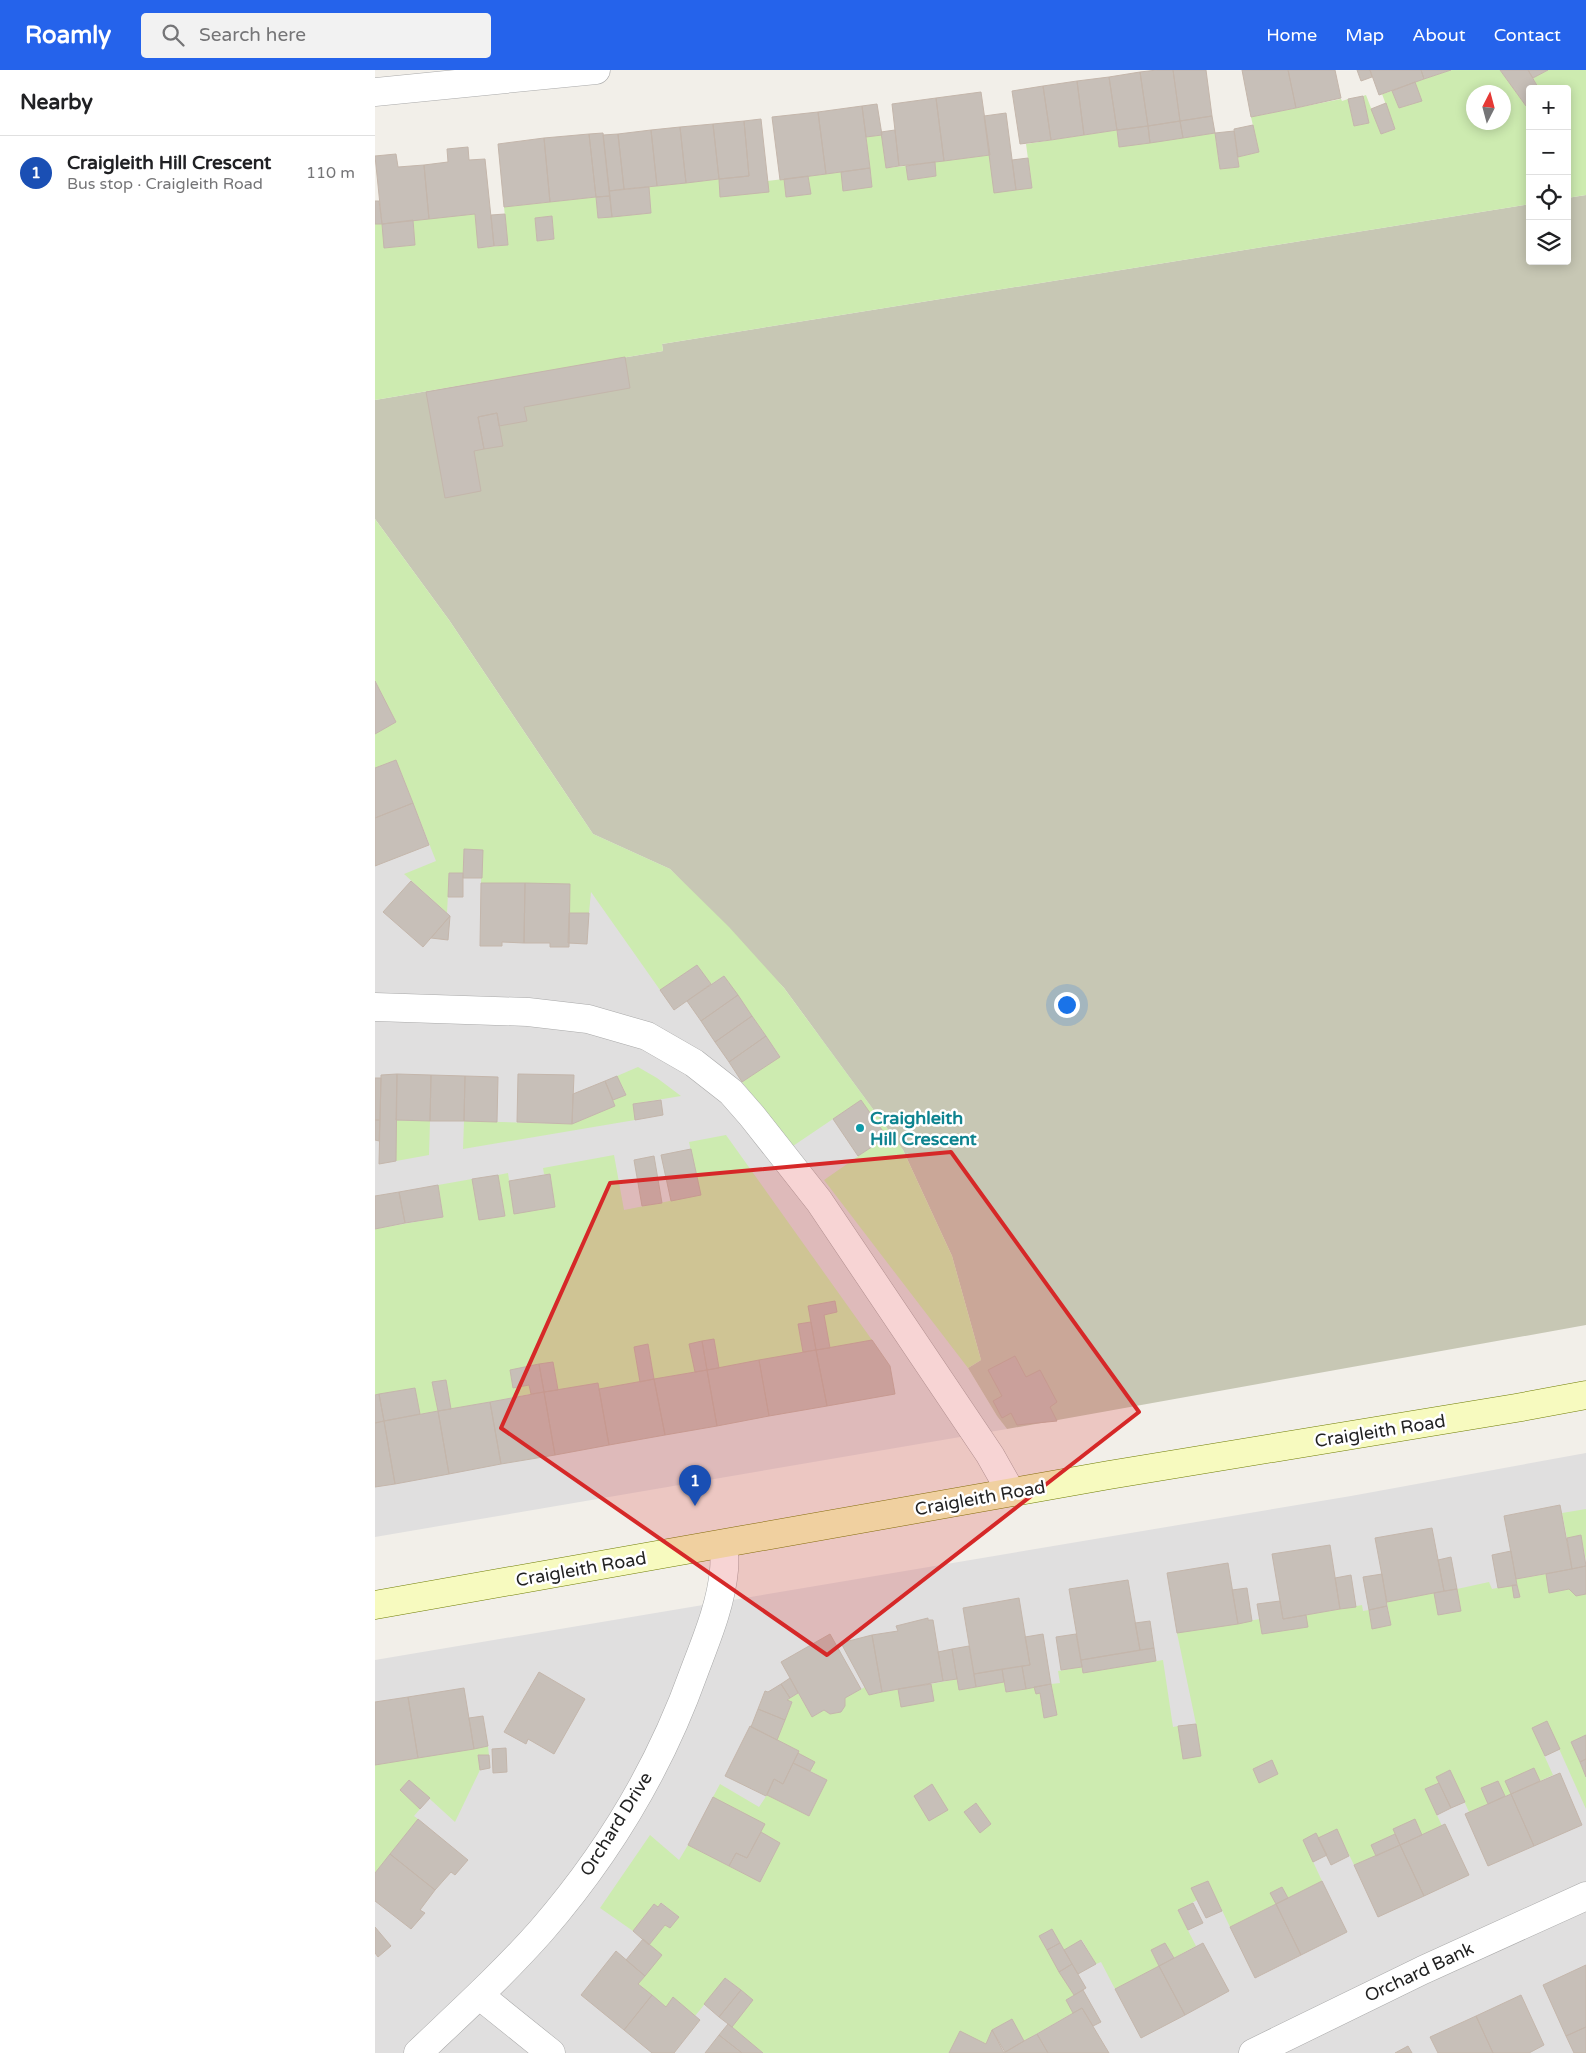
<!DOCTYPE html>
<html lang="en">
<head>
<meta charset="utf-8">
<style>
  :root { --surface:#fff; --page:#f2f2f2; --text:#202124; --muted:#757577; --line:#e0e0e0; --accent:#2563eb }
  body { margin:0; font-family:"Varela Round",sans-serif; background:var(--page); color:var(--text) }
  .controls { position:absolute; right:15px; top:15px; display:grid; overflow:hidden; border-radius:5px; box-shadow:0 2px 12px #0003 }
  .controls button { width:45px; height:45px; display:grid; place-items:center; padding:0; border:0; border-bottom:1px solid var(--line); background:var(--surface); color:var(--text); font:25px sans-serif }
  .compass { position:absolute; left:1091px; top:15px; width:45px; height:45px; border-radius:50%; background:var(--surface); box-shadow:0 2px 12px #0003; rotate:6deg }
  .you { position:absolute; left:691px; top:934px; width:18px; height:18px; margin:-12px; border:4px solid #fff; border-radius:50%; background:#1a73e8; box-shadow:0 0 0 8px #1a73e833 }
  .badge { display:grid; place-items:center; width:32px; height:32px; border-radius:50%; background:var(--accent); color:#fff; font-size:16px; font-weight:700 }
  .pin { position:absolute; translate:-50% -41px; filter:drop-shadow(0 1px 2px #0008) }
  .pin::after { content:''; position:absolute; top:26px; width:18px; height:15px; background:inherit; clip-path:polygon(0 0,100% 0,50% 100%) }
  .list { margin:0; padding:0; list-style:none }
  h2 { display:flex; justify-content:space-between; align-items:center; height:65px; margin:0; padding:0 20px; font-size:21px }
  h2 small { font-size:16px; font-weight:400; color:var(--muted) }
  .list li { display:grid; grid-template-columns:32px 1fr auto; gap:15px; align-items:center; box-sizing:border-box; height:75px; padding:0 20px; border-top:1px solid var(--line) }
  .list b { display:block; font-size:19px; white-space:nowrap }
  .list p { margin:0; font-size:16px; white-space:nowrap; color:var(--muted) }
  .list em { font-size:16px; font-style:normal; color:var(--muted) }
  .icon { flex:none; width:28px; height:28px; fill:none; stroke:currentColor; stroke-width:2; stroke-linecap:round; stroke-linejoin:round }
  .map { position:relative; flex:none; width:1211px; height:1983px; overflow:hidden }
  header { display:flex; align-items:center; gap:30px; box-sizing:border-box; height:70px; padding:0 25px; background:var(--accent); color:#fff }
  header strong { font-size:24px }
  nav { display:flex; gap:28px; margin-inline-start:auto; font-size:18px }
  .search { width:350px; height:45px; background:var(--page); display:flex; align-items:center; gap:12px; box-sizing:border-box; padding:0 18px; border-radius:5px; color:var(--muted); font-size:19px }
  main { display:flex }
  aside { flex:1; background:var(--surface) }
  .map>svg:first-child { display:block }
  .residential { fill:#e0dfdf }
  .construction { fill:#c7c7b4 }
  .grass { fill:#cdebb0; fill-rule:evenodd }
  .building { fill:#c7bfb8; stroke:#c4b6ab }
  .lines { fill:none; stroke-linecap:round; stroke-linejoin:round }
  .minor-casing { stroke:#a9a9a9; stroke-width:29 }
  .secondary-casing { stroke:#707d05; stroke-width:29 }
  .minor { stroke:#fff; stroke-width:28 }
  .secondary { stroke:#f7fabf; stroke-width:28 }
  .marked { fill:#d62828; fill-opacity:0.2; stroke:#d62828; stroke-width:4; stroke-linejoin:round }
  .culture-dot { fill:#0f9aa8; stroke:#fff; stroke-width:2 }
  .labels { text-anchor:middle; dominant-baseline:central; stroke-width:5; stroke-linejoin:round; paint-order:stroke }
  .culture-label { font-size:18px; font-weight:bold; fill:#0d838f; stroke:#fff; text-anchor:start }
  .street-label { font-size:18px; fill:#222; stroke:#fff }
</style>
</head>
<body>
<header>
<strong>Roamly</strong>
<div class="search"><svg class="icon" aria-label="search" viewBox="0 0 24 24"><circle cx="10" cy="10" r="6"/><path d="M15 15l6 6"/></svg>Search here</div>
<nav><a>Home</a><a>Map</a><a>About</a><a>Contact</a></nav>
</header>
<main>
<aside>
<h2>Nearby<small></small></h2>
<ul class="list">
<li><span class="badge" style="background:#1a4fb4">1</span><div><b>Craigleith Hill Crescent</b><p>Bus stop · Craigleith Road</p></div><em>110 m</em></li>
</ul>
</aside>
<div class="map">
<svg width="1211" height="1983" viewBox="0 0 1211 1983">
  <rect width="100%" height="100%" fill="#f2efe9"/>
  <!-- residential -->
  <path class="residential" d="M0 452 218 764 295 799 451 973 528 1080 606 1290 593 1298 622 1346 632 1359 0 1467Z
    M1211 1383V1983H0V1590L976 1426Z"/>
  <!-- construction -->
  <path class="construction" d="M1211 125V1255L632 1359 622 1346 593 1298 606 1290 577 1186 528 1080 409 918 295 799 218 764 74 550 0 449V330L288 281 287 274 1155 134V191H1192V128Z"/>
  <!-- grass -->
  <path class="grass" d="M1076 0H1125L1151 36 1155 34V134L287 274 288 281 0 330V154H7L10 178 40 175 38 150 100 144 104 178 133 175 129 137 221 127 223 148 276 143 274 117 344 109 345 126 392 111 409 109 411 127 435 124 433 106 466 102 497 117 491 67 507 65 511 98 531 96 533 110 561 106 560 92 615 85 657 118 651 74 742 60 744 77 840 63 845 99 864 97 863 87 884 82 876 47 966 29 967 31 973 29 979 56 994 53 988 26 991 25 1006 64 1020 59 1007 24 1017 21 1024 38 1046 31 1040 12ZM1098 22H1128V52H1098ZM177 146 179 169 162 171 160 148Z
    M1173 0H1211V125L1192 128V19H1164L1158 8Z
    M0 449 74 550 218 764 295 799 354 857 409 918 528 1080 577 1186 606 1290 593 1298 449 1110 511 1067 486 1030 418 1076 367 1012 405 986 349 906 336 914 322 895 285 920 216 822 214 843H194V814L106 813 107 780 89 779 88 803H74L72 843 29 804 61 791 21 690 0 698V664L21 652 0 611Z
    M263 997 282 1008 306 1026 258 1034 260 1050 88 1079 89 1051 197 1054 240 1036 238 1030 251 1024 242 1006Z
    M21 1050 55 1051 54 1085 21 1091Z
    M351 1065 497 1270 455 1278 449 1245 462 1242 460 1231 434 1236 436 1252 423 1254 428 1282 344 1298 339 1269 314 1274 320 1302 279 1309 273 1274 259 1277 265 1312 224 1319 223 1313 183 1320 178 1292 135 1300 138 1318 154 1315 156 1324 76 1339 71 1310 57 1313 63 1341 45 1344 40 1318 0 1325V1159L68 1147 63 1115 97 1109 104 1150 130 1146 123 1105 133 1103 139 1143 180 1137 175 1104H169L168 1098 239 1085 249 1140 325 1125 314 1072Z
    M1211 1439V1491L1206 1465 1192 1468 1187 1443Z
    M1171 1504 1175 1523 1194 1519 1201 1526 1211 1524V1665L1196 1672 1211 1707V1739L1172 1652 1157 1658 1178 1705 1165 1711 1159 1698 1131 1711 1136 1724 1130 1726 1123 1711 1106 1718 1113 1734 1094 1742 1075 1700 1062 1707 1064 1713 1050 1719 1067 1756 1047 1765 1040 1749 1020 1764 996 1775 1001 1786 979 1795 962 1760 943 1768 941 1764 928 1770 947 1811 913 1828 907 1817 896 1823 901 1834 855 1857 833 1811 817 1818 822 1830 803 1841 821 1876 799 1888 790 1873 776 1881 784 1896 740 1919 726 1892 721 1894 707 1870 689 1880 677 1859 664 1866 699 1925 691 1930 698 1943 649 1971 637 1949 617 1960 611 1974 585 1962 574 1983H388L357 1957 378 1930 351 1908 320 1946 298 1928 291 1937 263 1914 286 1885 274 1875 290 1855 295 1858 304 1847 287 1833 283 1837 279 1834 258 1861 225 1838 275 1765 304 1790 313 1775 385 1812 405 1773 386 1762 338 1727 345 1714 384 1737 392 1725 434 1746 452 1710 435 1701 439 1692 423 1683 424 1681 402 1670 417 1632 412 1630 423 1623 437 1647 449 1640 455 1644 466 1642 470 1636V1628L490 1617 494 1625 523 1619 526 1636 558 1631 556 1614 582 1609 584 1620 629 1612 631 1622 659 1617 661 1623H665L669 1648 682 1645 676 1614 685 1613 683 1601 707 1597 708 1603 788 1590 798 1657 803 1656 808 1688 825 1686 821 1654 802 1563 885 1549 887 1564 932 1557 931 1545 987 1535 988 1541 994 1540 997 1558 1016 1555 1012 1532 1059 1523 1064 1545 1086 1541 1082 1519 1114 1512 1117 1519 1137 1515 1140 1528 1145 1527 1141 1509Z
    M113 1676 114 1685 103 1686 105 1700 80 1752 34 1710 25 1720 45 1739 39 1746 43 1749 0 1803V1695Z"/>
  <!-- building -->
  <path class="building" d="M782 0H798L805 51 773 56 765 2Z
    M798 0H831L837 46 805 51Z
    M867 0H913L921 38 876 47Z
    M913 0H960L966 28 921 38Z
    M982 0H995L997 7 986 11Z
    M995 0H1046L1049 9 1004 25Z
    M1046 0H1076L1049 9Z
    M1125 0H1153L1164 19H1155V34L1151 36Z
    M1153 0H1173L1158 8Z
    M765 2 773 56 742 60 734 7Z
    M734 7 742 60 709 65 702 11Z
    M702 11 709 65 676 70 668 16Z
    M1040 12 1047 31 1024 38 1017 21Z
    M668 16 676 70 645 74 637 21Z
    M606 22 615 85 569 91 561 28Z
    M988 26 994 53 979 56 973 29Z
    M561 28 569 91 524 96 517 34Z
    M1011 33 1020 59 1006 64 996 39Z
    M502 34 507 65 491 67 487 36Z
    M487 36 495 98 451 104 443 42Z
    M443 42 451 104 405 110 397 47Z
    M631 43 641 120 619 123 609 46Z
    M837 46 840 63 808 68 805 51Z
    M386 49 394 122 345 127 344 109 374 106 369 51Z
    M369 51 374 106 344 109 338 54Z
    M805 51 808 68 775 73 773 56Z
    M338 54 344 109 311 113 305 57Z
    M878 55 884 82 863 87 859 59Z
    M773 56 775 73 744 77 742 60Z
    M305 57 311 113 282 116 276 60Z
    M276 60 282 116 249 119 243 64Z
    M520 60 524 96 511 98 506 62Z
    M859 61 864 97 845 99 840 63Z
    M228 63 235 126 221 127 214 64Z
    M214 64 221 127 175 132 169 68Z
    M243 64 249 119 234 121 228 65Z
    M169 68 175 132 129 137 123 74Z
    M93 77 94 90 110 89 119 176 103 178 100 144 54 149 49 95 73 92 72 79Z
    M21 84 23 97 49 95 54 149 7 154 0 86Z
    M653 88 657 118 641 120 637 90Z
    M560 92 561 106 533 110 531 96Z
    M495 98 497 117 468 121 466 102Z
    M433 106 436 124 411 127 409 109Z
    M274 117 276 143 237 147 234 121Z
    M235 126 237 147 223 148 221 127Z
    M0 131H4L7 154H0Z
    M130 144 133 175 119 176 116 145Z
    M177 146 179 169 162 171 160 148Z
    M38 150 40 175 9 178 7 154Z
    M250 287 255 318 149 337 152 351 124 356 122 343 103 347 109 379 99 381 106 421 70 428 51 322Z
    M122 343 128 376 109 379 103 347Z
    M0 611 21 652 0 664Z
    M21 690 38 733 0 748V698Z
    M38 733 54 775 0 796V748Z
    M89 779 108 780 107 808H88Z
    M74 803H88V827H73Z
    M36 811 75 846 48 877 8 842Z
    M106 813H150L149 873 127 872V876H105Z
    M150 813 195 814 194 877H175V873H149Z
    M194 843H214L212 874 193 873Z
    M75 846 73 870 56 868Z
    M322 895 336 914 299 940 285 920Z
    M349 906 363 925 326 951 312 931Z
    M363 925 377 946 340 972 326 951Z
    M377 946 391 966 354 992 340 972Z
    M391 966 405 987 367 1012 354 992Z
    M22 1004 56 1005 55 1051 21 1050Z
    M22 1004 21 1091 4 1094 6 1005Z
    M143 1004 199 1005 197 1054 142 1052Z
    M56 1005 90 1006 89 1051H55Z
    M90 1006 123 1007 122 1052 89 1051Z
    M242 1006 251 1025 238 1030 230 1011Z
    M0 1008H6L5 1050H0Z
    M230 1011 240 1036 197 1054 198 1024Z
    M286 1030 288 1045 260 1050 258 1034Z
    M486 1030 512 1067 483 1086 458 1049Z
    M0 1050H5L4 1071 0 1070Z
    M316 1079 326 1125 296 1131 286 1085Z
    M279 1086 287 1133 267 1136 259 1090Z
    M175 1104 180 1137 139 1144 134 1111Z
    M123 1105 130 1146 104 1150 97 1109Z
    M63 1115 68 1147 30 1153 24 1122Z
    M24 1122 30 1153 0 1159V1126Z
    M460 1231 462 1242 449 1245 455 1278 441 1280 433 1236Z
    M436 1252 441 1280 428 1282 423 1254Z
    M339 1269 344 1298 332 1300 327 1271Z
    M497 1270 515 1296 520 1324 452 1336 441 1280Z
    M327 1271 332 1300 320 1302 314 1274Z
    M273 1274 279 1309 265 1312 259 1277Z
    M441 1280 452 1336 394 1346 384 1290Z
    M640 1286 651 1307 665 1300 682 1332 675 1337 682 1351 642 1355 636 1343 627 1348 618 1331 627 1326 613 1300Z
    M384 1290 394 1346 342 1356 332 1300Z
    M178 1292 183 1320 169 1322 164 1294Z
    M164 1294 169 1322 156 1324 154 1315 138 1318 135 1300Z
    M332 1300 342 1356 290 1365 279 1309Z
    M279 1309 290 1365 234 1375 224 1319Z
    M71 1310 76 1339 63 1341 57 1312Z
    M223 1313 234 1375 180 1385 169 1322Z
    M40 1318 45 1344 9 1351 4 1324Z
    M169 1322 180 1385 126 1394 115 1332Z
    M4 1324 9 1351 0 1353V1325Z
    M115 1332 126 1394 74 1404 63 1341Z
    M63 1341 74 1404 20 1414 9 1351Z
    M9 1351 20 1414 0 1417V1353Z
    M1185 1435 1197 1499 1141 1509 1129 1446Z
    M1057 1458 1069 1521 1012 1532 1000 1468Z
    M1206 1465 1211 1496 1197 1499 1192 1468Z
    M955 1475 965 1539 908 1549 897 1484Z
    M1136 1481 1142 1515 1123 1518 1117 1485Z
    M1076 1487 1082 1519 1069 1521 1063 1490Z
    M853 1493 863 1554 802 1563 792 1503Z
    M1211 1496V1524L1201 1526 1194 1519 1174 1523 1171 1504Z
    M1007 1504 1012 1536 994 1540 988 1507Z
    M976 1505 981 1537 965 1539 960 1508Z
    M753 1510 765 1580 706 1590 694 1519Z
    M1137 1515H1142L1145 1527 1139 1528Z
    M872 1518 877 1551 863 1554 857 1520Z
    M1082 1519 1086 1541 1063 1545 1059 1523Z
    M644 1528 655 1595 599 1604 588 1538Z
    M905 1531 908 1549 931 1545 933 1557 887 1564 882 1534Z
    M1012 1536 1016 1555 997 1559 994 1540Z
    M553 1548V1550H558L568 1611 507 1622 497 1565 523 1561 521 1556Z
    M775 1551 779 1578 765 1580 760 1553Z
    M455 1564 486 1619 470 1628V1636L466 1642 455 1644 449 1640 437 1647 406 1592Z
    M668 1564 676 1614 651 1619 647 1596 655 1595 650 1567Z
    M701 1564 707 1597 686 1600 681 1567Z
    M497 1565 507 1622 494 1625 466 1573Z
    M594 1576 601 1617 584 1620 577 1579Z
    M779 1578 781 1591 708 1603 706 1590Z
    M577 1579 582 1609 568 1611 563 1582Z
    M647 1596 651 1619 631 1622 627 1599Z
    M627 1599 629 1612 601 1617 599 1604Z
    M164 1602 210 1629 179 1684 153 1669 151 1674 129 1662Z
    M415 1608 423 1623 415 1628 406 1614Z
    M406 1614 415 1628 412 1630 417 1632 410 1650 383 1639 390 1621 393 1622Z
    M556 1614 559 1631 526 1637 523 1619Z
    M676 1614 682 1645 669 1648 665 1623 661 1624 659 1617Z
    M89 1618 99 1679 43 1688 33 1627Z
    M33 1627 43 1688 0 1695V1632Z
    M383 1639 410 1650 402 1670 376 1657Z
    M108 1646 113 1676 99 1679 94 1648Z
    M1172 1651 1185 1679 1170 1686 1157 1658Z
    M821 1654 826 1686 808 1689 803 1656Z
    M375 1656 424 1681 408 1714 399 1709 391 1726 350 1706Z
    M1211 1665V1689L1205 1692 1196 1672Z
    M131 1678 132 1702 118 1703 117 1679Z
    M423 1683 440 1692 435 1701 418 1693Z
    M103 1685H114L115 1698 105 1700Z
    M1211 1689V1707L1205 1692Z
    M897 1690 903 1704 884 1713 878 1699Z
    M418 1693 452 1710 434 1746 392 1725 399 1709 408 1714Z
    M1159 1698 1165 1711 1136 1724 1130 1711Z
    M1075 1700 1090 1732 1076 1738 1061 1707Z
    M1185 1703 1207 1755 1159 1776 1136 1724Z
    M34 1710 55 1728 45 1739 25 1720Z
    M1123 1711 1130 1726 1113 1734 1106 1718Z
    M1064 1713 1076 1738 1062 1745 1050 1719Z
    M557 1714 573 1740 554 1751 539 1726Z
    M1136 1724 1159 1776 1113 1796 1090 1744Z
    M338 1727 390 1754 372 1788 361 1783 354 1796 313 1775Z
    M601 1733 616 1754 605 1763 589 1742Z
    M43 1749 93 1790 80 1805 76 1802 60 1820 15 1784Z
    M1040 1749 1047 1765 1025 1775 1018 1759Z
    M1070 1754 1094 1805 1049 1826 1025 1775Z
    M962 1759 974 1786 956 1795 943 1768Z
    M386 1762 405 1773 385 1812 354 1796 361 1783 372 1788Z
    M941 1763 952 1785 938 1792 928 1770Z
    M1020 1764 1025 1775 1001 1786 996 1775Z
    M1025 1775 1049 1826 1003 1847 979 1795Z
    M15 1784 60 1820 45 1840 50 1843 36 1859 0 1831V1803Z
    M833 1811 847 1841 831 1848 816 1818Z
    M947 1811 972 1862 926 1885 901 1834Z
    M907 1817 913 1828 901 1834 895 1823Z
    M286 1833 304 1847 295 1858 290 1855 274 1875 258 1861 279 1834 283 1837Z
    M818 1833 828 1853 813 1860 803 1840Z
    M901 1834 926 1885 880 1908 855 1857Z
    M0 1857 16 1876 3 1887 0 1883Z
    M677 1859 685 1873 672 1880 664 1866Z
    M268 1869 287 1885 270 1906 251 1890Z
    M706 1870 721 1894 703 1904 689 1880Z
    M685 1873 697 1894 684 1902 672 1880Z
    M790 1873 799 1888 784 1896 776 1880Z
    M828 1873 854 1921 810 1945 784 1896Z
    M241 1881 270 1906 263 1914 277 1925 249 1960 206 1925Z
    M697 1894 711 1918 699 1925 684 1902Z
    M1211 1895V1957L1191 1966 1168 1915Z
    M784 1896 810 1945 766 1968 740 1919Z
    M350 1908 366 1920 344 1947 329 1934Z
    M366 1920 378 1930 357 1957 344 1947Z
    M708 1920 726 1952 718 1956 707 1938 698 1943 691 1930Z
    M277 1925 291 1937 298 1927 325 1950 299 1983H277L249 1960Z
    M1146 1925 1169 1975 1154 1983H1118L1101 1946Z
    M707 1938 734 1983H673L662 1964Z
    M1101 1946 1118 1983H1063L1055 1967Z
    M637 1949 649 1971 630 1982 617 1960Z
    M353 1954 357 1957 388 1983H367L344 1965Z
    M1211 1957V1983H1199L1191 1966Z
    M617 1960 629 1983H574L585 1961 611 1974Z
    M662 1964 673 1983H629L649 1971Z
    M344 1965 367 1983H330Z
    M1033 1976 1037 1983H1020Z"/>
  <g class="lines">
    <!-- minor casing -->
    <g class="minor-casing">
      <path id="minor" d="M0 22 221 0
        M0 937 153 942 213 949 272 966 319 993 356 1022 377 1046 444 1131 615 1385 636 1422
        M104 1925 176 1983
        M43 1983C85 1943 128 1904 166 1861 232 1785 285 1697 319 1602 331 1570 346 1535 349 1500 350 1492 349 1483 349 1474
        M878 1983 1048 1900 1211 1826"/>
    </g>
    <!-- secondary casing -->
    <g class="secondary-casing">
      <path id="secondary" d="M0 1535 734 1405 1141 1338 1211 1325"/>
    </g>
    <!-- minor -->
    <use href="#minor" class="minor"/>
    <!-- secondary -->
    <use href="#secondary" class="secondary"/>
  </g>
  <!-- marked area -->
  <path class="marked" d="M576 1082 764 1342 452 1585 126 1358 235 1113Z"/>
  <!-- markers -->
  <circle class="culture-dot" cx="485" cy="1058" r="5"/>
  <g class="labels">
    <!-- culture labels -->
    <g class="culture-label">
      <text x="495" y="1048">Craighleith<tspan x="495" dy="21">Hill Crescent</tspan></text>
    </g>
    <!-- street labels -->
    <g class="street-label">
      <text transform="translate(1005 1361) rotate(-9)">Craigleith Road</text>
      <text transform="translate(605 1428) rotate(-10)">Craigleith Road</text>
      <text transform="translate(206 1499) rotate(-10)">Craigleith Road</text>
      <text transform="translate(241 1754) rotate(-58)">Orchard Drive</text>
      <text transform="translate(1044 1902) rotate(-25)">Orchard Bank</text>
    </g>
  </g>
</svg>
<div class="controls">
<button>+</button>
<button>−</button>
<button><svg class="icon" aria-label="locate" viewBox="0 0 24 24"><circle cx="12" cy="12" r="6"/><path d="M12 2v4M12 18v4M2 12h4M18 12h4"/></svg></button>
<button><svg class="icon" aria-label="layers" viewBox="0 0 24 24"><path d="M12 4l9 5-9 5-9-5zM3 14l9 5 9-5"/></svg></button>
</div>
<svg class="compass" viewBox="-18 -18 36 36"><path d="M0-13l5 13h-10z" fill="#e53935"/><path d="M0 13l5-13h-10z" fill="#757577"/></svg>
<div class="you"></div>
<div class="pin badge" style="left:320px;top:1436px;background:#1a4fb4">1</div>
</div>
</main>
</body>
</html>
